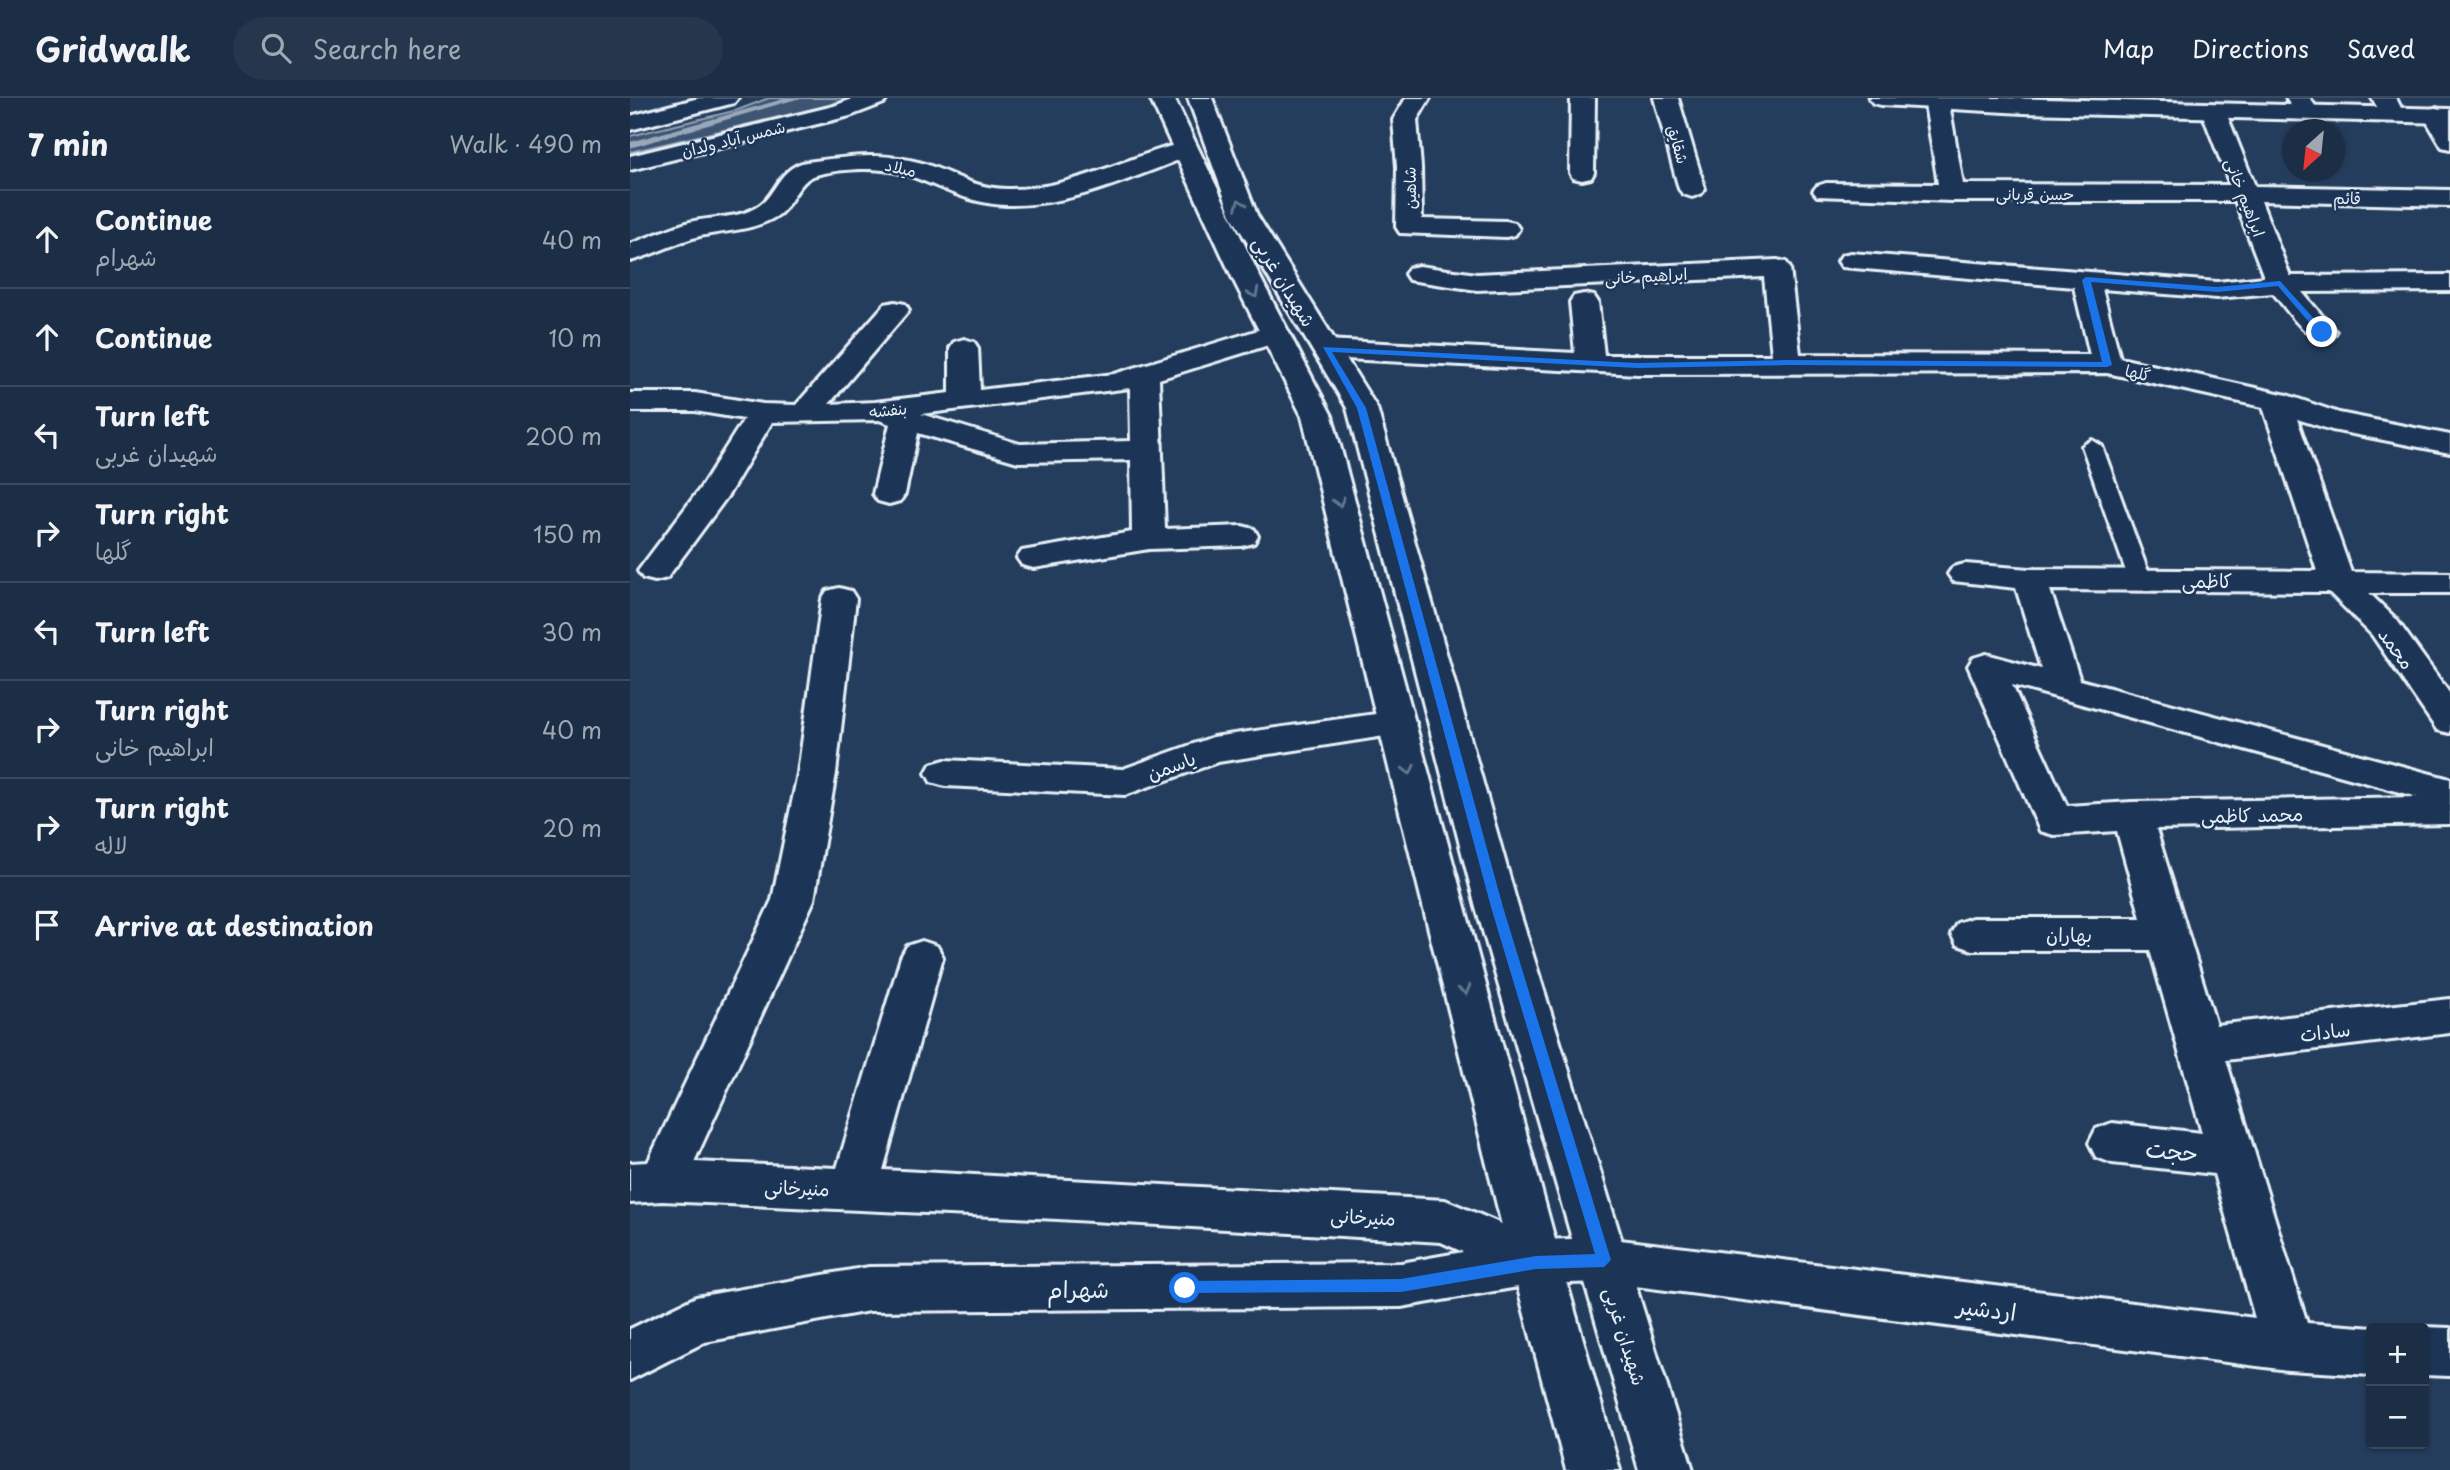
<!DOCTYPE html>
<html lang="en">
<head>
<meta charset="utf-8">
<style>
  :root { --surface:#1c2e46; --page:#25364d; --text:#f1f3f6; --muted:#a0a8b3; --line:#3a4a5f }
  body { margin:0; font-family:"Playpen Sans","Playpen Sans Arabic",sans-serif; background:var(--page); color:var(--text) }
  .controls { position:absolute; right:21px; bottom:21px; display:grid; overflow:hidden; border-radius:7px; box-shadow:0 2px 5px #0004 }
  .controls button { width:63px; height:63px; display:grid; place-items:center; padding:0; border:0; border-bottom:2px solid var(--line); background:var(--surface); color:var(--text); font:35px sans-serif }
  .compass { position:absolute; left:1652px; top:21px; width:63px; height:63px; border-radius:50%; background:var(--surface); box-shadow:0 2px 5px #0004; rotate:207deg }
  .stop { position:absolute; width:21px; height:21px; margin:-16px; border:5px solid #1a73e8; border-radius:50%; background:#fff }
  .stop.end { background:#1a73e8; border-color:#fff; box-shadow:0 2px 7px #0008 }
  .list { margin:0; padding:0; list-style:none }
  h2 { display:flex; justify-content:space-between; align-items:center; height:91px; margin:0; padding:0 28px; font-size:30px }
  h2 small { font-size:23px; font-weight:400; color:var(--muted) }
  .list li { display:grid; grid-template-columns:46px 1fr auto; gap:21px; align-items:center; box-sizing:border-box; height:98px; padding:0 28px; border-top:2px solid var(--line) }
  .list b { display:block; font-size:26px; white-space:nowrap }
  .list p { margin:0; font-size:23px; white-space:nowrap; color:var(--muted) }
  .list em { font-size:23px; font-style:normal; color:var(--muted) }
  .icon { flex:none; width:38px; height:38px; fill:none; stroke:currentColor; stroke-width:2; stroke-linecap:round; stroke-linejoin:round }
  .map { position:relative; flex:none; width:1820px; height:1372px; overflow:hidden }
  header { display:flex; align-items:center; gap:42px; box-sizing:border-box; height:98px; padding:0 35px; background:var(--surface); border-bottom:2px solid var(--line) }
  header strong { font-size:33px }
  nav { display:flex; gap:38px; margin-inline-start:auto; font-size:24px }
  .search { width:490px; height:63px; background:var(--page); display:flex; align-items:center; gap:18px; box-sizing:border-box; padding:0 24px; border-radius:38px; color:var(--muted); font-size:26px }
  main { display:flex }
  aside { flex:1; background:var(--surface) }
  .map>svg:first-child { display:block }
  .green { fill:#3e5472; stroke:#93a2b5; stroke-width:2 }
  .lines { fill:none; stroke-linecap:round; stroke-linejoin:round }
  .stream { fill:#99a8ba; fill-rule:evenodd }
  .service-casing { stroke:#e8f1f8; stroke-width:6 }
  .minor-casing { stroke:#e8f1f8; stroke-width:6 }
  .tertiary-casing { stroke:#e8f1f8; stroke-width:6 }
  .secondary-casing { stroke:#e8f1f8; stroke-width:6 }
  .service { fill:#1d3557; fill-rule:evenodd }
  .minor { fill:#1d3557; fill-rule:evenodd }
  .tertiary { fill:#1d3557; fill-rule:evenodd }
  .secondary { fill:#1d3557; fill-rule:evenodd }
  .oneway { stroke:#64778f }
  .route { fill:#1a73e8 }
  .labels { text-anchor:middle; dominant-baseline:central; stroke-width:5; stroke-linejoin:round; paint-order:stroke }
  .far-street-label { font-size:16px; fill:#e8f1f8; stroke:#1d3557 }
  .street-label { font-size:19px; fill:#e8f1f8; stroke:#1d3557 }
  .near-street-label { font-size:23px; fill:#e8f1f8; stroke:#1d3557 }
</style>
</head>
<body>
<header>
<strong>Gridwalk</strong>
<div class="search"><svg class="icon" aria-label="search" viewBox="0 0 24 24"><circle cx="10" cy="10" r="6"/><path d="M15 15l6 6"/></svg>Search here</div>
<nav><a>Map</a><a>Directions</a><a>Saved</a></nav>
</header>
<main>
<aside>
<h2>7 min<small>Walk · 490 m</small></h2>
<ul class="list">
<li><svg class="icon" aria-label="ahead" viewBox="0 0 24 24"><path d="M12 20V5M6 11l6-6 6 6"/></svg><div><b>Continue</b><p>شهرام</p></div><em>40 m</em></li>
<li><svg class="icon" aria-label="ahead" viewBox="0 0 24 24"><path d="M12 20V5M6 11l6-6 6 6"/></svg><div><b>Continue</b></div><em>10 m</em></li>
<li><svg class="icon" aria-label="left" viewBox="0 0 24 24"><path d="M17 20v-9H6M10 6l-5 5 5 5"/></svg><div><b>Turn left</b><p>شهیدان غربی</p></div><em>200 m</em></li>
<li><svg class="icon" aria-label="right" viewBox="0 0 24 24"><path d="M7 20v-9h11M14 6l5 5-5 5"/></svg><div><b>Turn right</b><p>گلها</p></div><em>150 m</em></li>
<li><svg class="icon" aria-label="left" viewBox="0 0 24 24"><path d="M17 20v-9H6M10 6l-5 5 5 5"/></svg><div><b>Turn left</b></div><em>30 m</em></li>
<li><svg class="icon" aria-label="right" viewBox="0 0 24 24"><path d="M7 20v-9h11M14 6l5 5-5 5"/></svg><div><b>Turn right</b><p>ابراهیم خانی</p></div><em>40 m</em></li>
<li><svg class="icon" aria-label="right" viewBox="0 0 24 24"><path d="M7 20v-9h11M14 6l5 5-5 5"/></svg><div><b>Turn right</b><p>لاله</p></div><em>20 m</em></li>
<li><svg class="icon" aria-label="arrive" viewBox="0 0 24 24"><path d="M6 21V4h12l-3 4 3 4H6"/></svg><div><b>Arrive at destination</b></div></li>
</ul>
</aside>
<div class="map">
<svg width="1820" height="1372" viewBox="0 0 1820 1372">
  <rect width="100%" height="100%" fill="#253d5d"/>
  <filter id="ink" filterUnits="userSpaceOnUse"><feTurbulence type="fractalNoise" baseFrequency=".0143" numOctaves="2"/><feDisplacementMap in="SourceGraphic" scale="14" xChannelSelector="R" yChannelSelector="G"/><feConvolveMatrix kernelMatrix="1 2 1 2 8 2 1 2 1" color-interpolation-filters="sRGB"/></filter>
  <g filter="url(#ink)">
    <!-- green -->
    <path class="green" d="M139 0H217L199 7 0 54V38L108 12Z"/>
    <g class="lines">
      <!-- stream -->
      <path class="stream" d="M157 0H170L0 50V44Z"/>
      <!-- service casing -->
      <g class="service-casing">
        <path id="service" d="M1462 342 1472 348 1521 482 1518 487H1502L1499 482 1452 348Z"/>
      </g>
      <!-- minor casing -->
      <g class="minor-casing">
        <path id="minor" d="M776 0H800L787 22 791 69 792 121 876 123 885 125 889 131 885 137 876 139 770 135 766 129 767 69 763 22Z
          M941 0H965L964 75 961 80 952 82 943 80 940 75Z
          M1024 0H1048L1075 91 1071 96 1062 99 1053 96 1049 91Z
          M1294 0H1318L1333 86 1600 87 1571 12 1575 7H1591L1595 12 1625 88 1820 92V108L1631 103 1660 178 1820 177V193L1672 194 1706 234 1702 240C1676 246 1659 213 1643 195L1587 200 1472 191 1490 260 1657 297 1709 315 1820 337V355L1702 332 1667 321 1721 474 1820 475V495H1739L1766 521 1820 596V635L1807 632 1742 537 1699 494 1420 492 1450 582 1820 681V726L1526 731 1586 927 1820 901V935L1596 962 1677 1225 1744 1230H1741V1277L1658 1272 974 1184 906 1186 771 1209 239 1213 75 1244 0 1282V1231L66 1199 239 1169 771 1165 833 1154 811 1144 428 1121 32 1103 0 1105V1065L18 1064 142 802 168 675 192 501 197 493 209 490 221 493 226 501 206 675 184 802 64 1064 207 1070 271 859 277 848 292 843 307 848 313 859 253 1072 815 1102 909 1142 974 1140 1625 1220 1584 1076 1482 1065 1466 1059 1459 1045 1466 1031 1482 1025 1572 1035 1520 852H1342L1327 847 1321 836 1327 825 1342 820H1511L1487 733 1424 737 1410 733 1338 568 1343 560 1356 556 1411 571 1386 490 1323 483 1318 476 1323 469 1335 466 1400 471 1687 473 1633 309 1477 275 1008 276 696 260 686 257 682 251 686 245 696 242 945 255 940 204 944 198 954 196 964 198 968 204 974 257H1142L1134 179 847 192 779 182 775 176 779 170 789 168 847 176 1147 162 1156 164 1160 170 1170 256 1460 257 1444 189 1212 169 1208 163 1212 157 1221 155 1587 184 1634 179 1605 103H1322L1187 98 1183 93 1187 88 1196 85 1308 86ZM1382 587 1422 598 1788 699 1502 704 1437 708Z
          M1656 0H1680L1689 14 1685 19H1669Z
          M1742 0H1766L1774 16 1770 21H1754Z
          M1805 10 1813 12 1820 23V51L1812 49 1793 17 1797 12Z
          M556 44 565 46 568 51 565 56C504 78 442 109 376 107 336 105 315 90 280 78 253 68 214 70 186 77 167 82 162 109 147 118 123 133 96 132 70 138 46 144 24 157 0 163V146C19 139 37 131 56 125 80 118 109 122 130 107 146 96 149 70 176 64 219 59 248 53 292 65 321 74 345 91 377 91 442 92 495 59 556 44Z
          M265 204 275 206 279 212 199 306 245 304 320 295V250L324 244 334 241 344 244 348 250 350 292 484 276 635 230 645 227 655 230 659 236 655 242 529 281 535 431 612 428 624 431 628 438 624 445 612 448 519 451 404 470 392 467 387 460 392 453 502 434 501 362 388 364 288 335 275 396 270 403 259 406 248 403 243 396 260 326 249 322 142 324 99 396 37 480 25 483 13 480 8 473 69 392 114 321 65 313H0V295H65L133 306 166 307 255 206ZM500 290 501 343 390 346 291 316Z
          M767 613 780 616 786 625 780 634 588 664 495 697 315 688 301 684 296 675 301 666 315 662 493 671 583 639Z
          M1794 1229 1820 1230V1278L1794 1277V1230H1791Z"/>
      </g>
      <!-- tertiary casing -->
      <g class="tertiary-casing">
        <path id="tertiary" d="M1239 0H1375L1820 11V25L1393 15 1251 7 1243 5Z"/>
      </g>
      <!-- secondary casing -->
      <g class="secondary-casing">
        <path id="secondary" d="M69 0H108L104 5 0 32V18Z
          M225 0H258L254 5 220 18 0 72V58L204 8Z
          M520 0H544L631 181 702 318 931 1164 990 1372H936L881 1164 672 318 603 181Z
          M558 0H582L627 117 747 310 888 809 1063 1372H1009L846 809 717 310 601 117Z"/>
      </g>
      <!-- service -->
      <use href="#service" class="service"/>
      <!-- minor -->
      <use href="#minor" class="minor"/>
      <!-- tertiary -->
      <use href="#tertiary" class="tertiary"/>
      <!-- secondary -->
      <use href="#secondary" class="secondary"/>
    </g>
    <!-- one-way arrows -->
    <defs><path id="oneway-chevron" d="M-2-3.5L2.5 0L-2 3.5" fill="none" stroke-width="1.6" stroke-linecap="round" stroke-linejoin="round" transform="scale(1.75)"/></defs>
    <g class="oneway">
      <use href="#oneway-chevron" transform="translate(610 106) rotate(-111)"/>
      <use href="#oneway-chevron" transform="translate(624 195) rotate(63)"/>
      <use href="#oneway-chevron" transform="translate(709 404) rotate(75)"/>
      <use href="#oneway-chevron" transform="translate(779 672) rotate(76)"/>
      <use href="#oneway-chevron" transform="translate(835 892) rotate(75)"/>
    </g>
  </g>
  <!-- route -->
  <path class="route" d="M1456 179 1587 189 1650 183 1696 234 1689 236 1648 188 1587 194 1461 184 1482 267 1477 269 1157 267 1007 270 702 254 736 310 873 809 981 1162 974 1169 906 1171 771 1194 550 1195 548 1190 555 1183 771 1181 906 1158 965 1156 861 809 727 310 693 249 1007 265 1157 262 1472 264 1452 182Z"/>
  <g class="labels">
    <!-- far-street labels -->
    <g class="far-street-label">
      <text transform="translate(103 40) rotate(-14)">شمس آباد ولدان</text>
      <text transform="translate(1049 46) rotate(74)">شقایق</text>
      <text transform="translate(271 69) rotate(13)">میلاد</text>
      <text transform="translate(779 90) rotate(-91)">شاهین</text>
      <text x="1405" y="95">حسن قربانی</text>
      <text transform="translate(1616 99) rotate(69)">ابراهیم خانی</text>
      <text transform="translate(1717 99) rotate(1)">قائم</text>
      <text transform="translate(1016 177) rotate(-3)">ابراهیم خانی</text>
      <text transform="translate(1508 274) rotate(13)">گلها</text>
      <text transform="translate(258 311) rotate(-6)">بنفشه</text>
    </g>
    <!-- street labels -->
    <g class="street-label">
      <text transform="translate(655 183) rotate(59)">شهیدان غربی</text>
      <text x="1577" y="482">کاظمی</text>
      <text transform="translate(1767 550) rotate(54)">محمد</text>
      <text transform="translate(541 667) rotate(-20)">یاسمن</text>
      <text transform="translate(1622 716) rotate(-1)">محمد کاظمی</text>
      <text x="1439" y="836">بهاران</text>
      <text transform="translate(1695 933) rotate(-7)">سادات</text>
      <text transform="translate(167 1089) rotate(2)">منیرخانی</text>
      <text transform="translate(733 1118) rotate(3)">منیرخانی</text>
      <text transform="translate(996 1238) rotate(73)">شهیدان غربی</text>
    </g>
    <!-- near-street labels -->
    <g class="near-street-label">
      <text transform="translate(1542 1052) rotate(6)">حجت</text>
      <text x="448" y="1190">شهرام</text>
      <text transform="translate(1357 1210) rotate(7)">اردشیر</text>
    </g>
  </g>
</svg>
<div class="controls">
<button>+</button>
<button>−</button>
</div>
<svg class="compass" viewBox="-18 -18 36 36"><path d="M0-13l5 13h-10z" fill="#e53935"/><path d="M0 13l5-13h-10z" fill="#a0a8b3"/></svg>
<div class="stop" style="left:555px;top:1190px"></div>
<div class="stop end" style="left:1692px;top:234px"></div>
</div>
</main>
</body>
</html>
